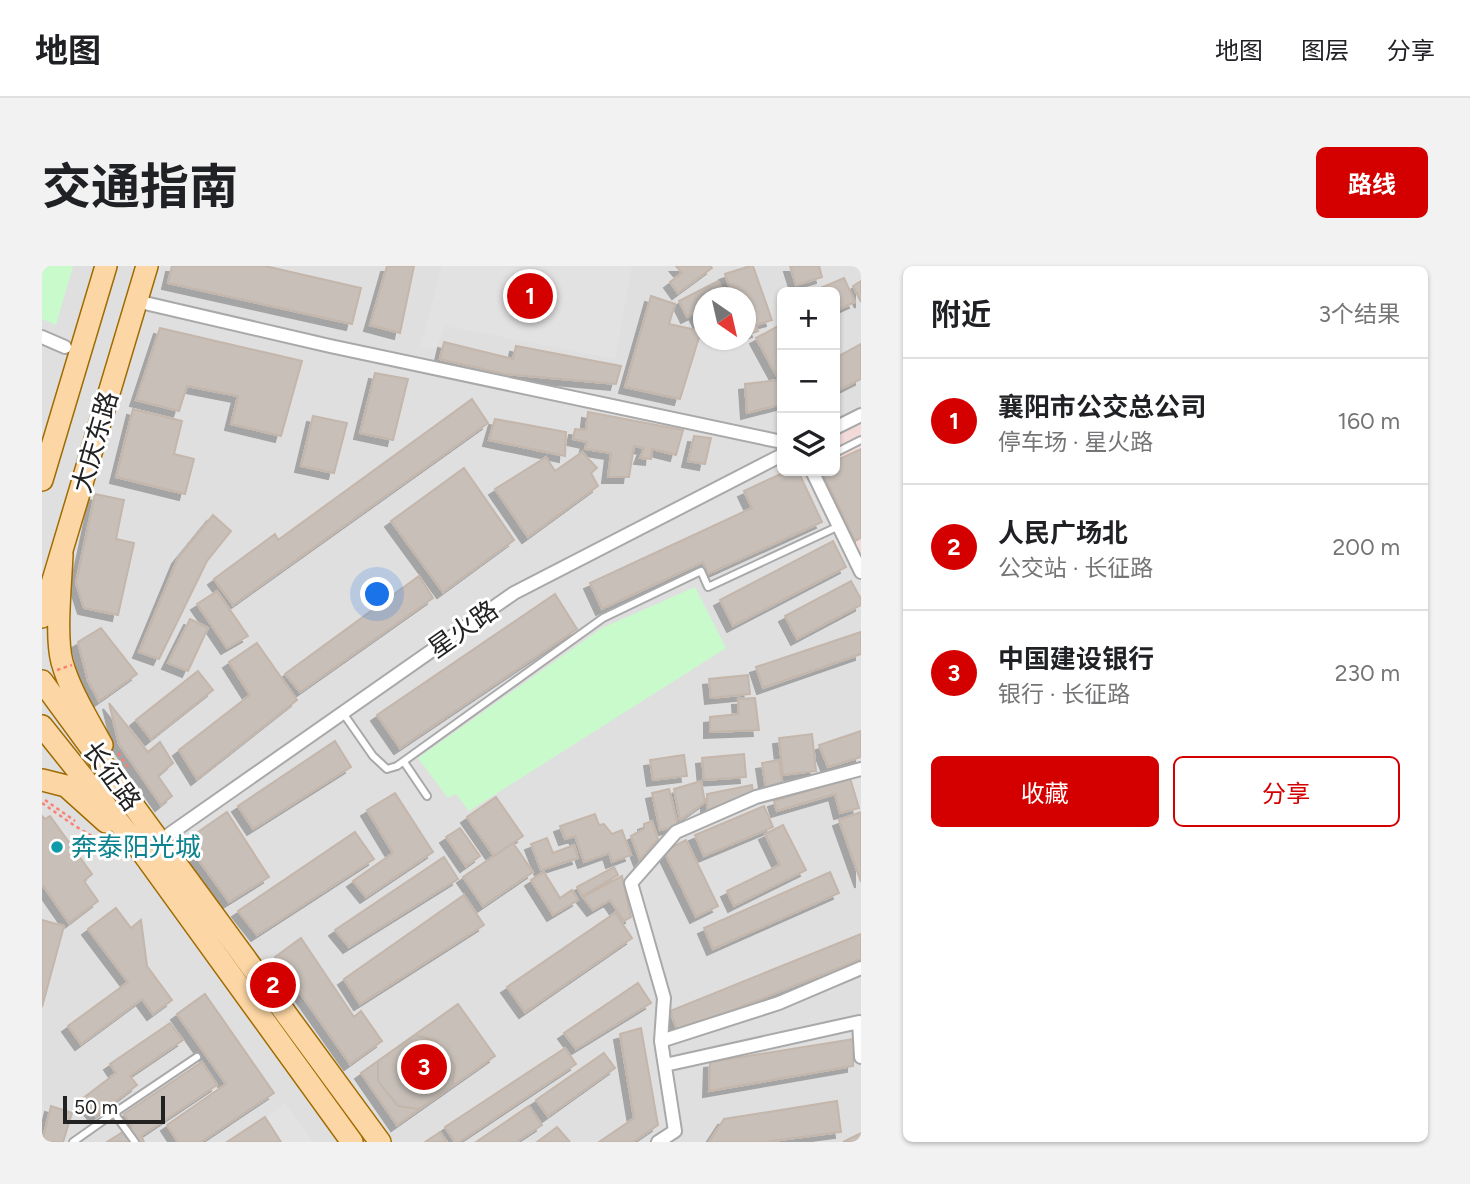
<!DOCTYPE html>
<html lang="zh">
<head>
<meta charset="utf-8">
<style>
  :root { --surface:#fff; --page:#f2f2f2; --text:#202124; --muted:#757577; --line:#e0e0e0; --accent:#d40000 }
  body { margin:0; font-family:Figtree,"Noto Sans SC",sans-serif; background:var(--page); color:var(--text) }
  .controls { position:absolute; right:21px; top:21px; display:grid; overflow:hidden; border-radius:10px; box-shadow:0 2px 5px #0004 }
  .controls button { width:63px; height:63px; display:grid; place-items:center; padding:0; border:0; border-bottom:2px solid var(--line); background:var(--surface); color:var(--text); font:35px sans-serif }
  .compass { position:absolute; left:651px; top:21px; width:63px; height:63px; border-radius:50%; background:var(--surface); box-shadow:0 2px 5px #0004; rotate:146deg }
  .scale { position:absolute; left:21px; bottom:18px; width:102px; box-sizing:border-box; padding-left:7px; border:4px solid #222; border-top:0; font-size:19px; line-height:24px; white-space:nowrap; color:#222; -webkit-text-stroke:5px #fff; paint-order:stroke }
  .you { position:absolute; left:336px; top:329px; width:24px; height:24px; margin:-18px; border:5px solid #fff; border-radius:50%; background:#1a73e8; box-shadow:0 0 0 10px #1a73e833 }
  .badge { display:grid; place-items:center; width:46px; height:46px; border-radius:50%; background:var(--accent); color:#fff; font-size:23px; font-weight:700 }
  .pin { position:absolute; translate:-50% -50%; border:4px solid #fff; box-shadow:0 2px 7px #0006 }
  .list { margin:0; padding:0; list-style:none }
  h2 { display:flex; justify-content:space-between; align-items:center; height:91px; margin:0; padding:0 28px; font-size:30px }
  h2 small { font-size:23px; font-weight:400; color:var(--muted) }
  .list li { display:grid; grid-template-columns:46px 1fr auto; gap:21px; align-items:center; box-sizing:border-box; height:126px; padding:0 28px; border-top:2px solid var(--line) }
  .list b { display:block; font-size:26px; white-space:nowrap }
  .list p { margin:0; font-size:23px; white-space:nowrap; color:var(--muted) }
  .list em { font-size:23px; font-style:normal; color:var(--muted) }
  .actions { display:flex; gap:14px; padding:21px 28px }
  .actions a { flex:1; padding:16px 0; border:2px solid var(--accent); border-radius:10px; text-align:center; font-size:24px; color:var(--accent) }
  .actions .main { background:var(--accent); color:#fff }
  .icon { flex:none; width:38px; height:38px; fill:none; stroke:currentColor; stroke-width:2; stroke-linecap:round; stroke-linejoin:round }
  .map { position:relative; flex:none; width:819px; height:876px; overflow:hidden; border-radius:10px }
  header { display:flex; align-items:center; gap:42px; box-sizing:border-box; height:98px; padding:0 35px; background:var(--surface); border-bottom:2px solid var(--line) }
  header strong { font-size:33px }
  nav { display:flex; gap:38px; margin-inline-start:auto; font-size:24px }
  .intro { display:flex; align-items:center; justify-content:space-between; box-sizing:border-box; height:168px; padding:0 42px }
  h1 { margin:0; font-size:49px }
  .button { padding:18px 32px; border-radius:10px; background:var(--accent); color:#fff; font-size:24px; font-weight:700 }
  main { display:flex; gap:42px; padding:0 42px }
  aside { flex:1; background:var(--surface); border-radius:10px; box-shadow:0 2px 5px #0004 }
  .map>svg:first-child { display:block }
  .residential { fill:#e0dfdf; fill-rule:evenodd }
  .commercial { fill:#f2dad9 }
  .park { fill:#c8facc }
  .parking { fill:#e2e2e2 }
  .building { fill:#c7bfb8; stroke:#c4b6ab; stroke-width:2; filter:url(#shadow) }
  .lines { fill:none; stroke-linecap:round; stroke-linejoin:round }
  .lane-casing { stroke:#a9a9a9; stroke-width:10 }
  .street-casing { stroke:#a9a9a9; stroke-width:16 }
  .primary-casing { stroke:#a06b00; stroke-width:24 }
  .path { stroke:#fa8072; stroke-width:2.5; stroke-dasharray:3.5 3.5; stroke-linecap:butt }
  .lane { stroke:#fff; stroke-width:6 }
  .street { stroke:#fff; stroke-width:12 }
  .primary { stroke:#fcd6a4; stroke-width:21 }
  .path-bridge { stroke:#fa8072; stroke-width:2.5; stroke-dasharray:3.5 3.5; stroke-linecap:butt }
  .culture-dot { fill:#0f9aa8; stroke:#fff; stroke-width:2.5 }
  .labels { text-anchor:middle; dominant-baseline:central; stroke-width:6; stroke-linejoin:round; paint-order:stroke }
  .street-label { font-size:26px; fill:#222; stroke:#fff }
  .culture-label { font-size:26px; fill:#0d838f; stroke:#fff; text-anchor:start }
</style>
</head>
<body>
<header>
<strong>地图</strong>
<nav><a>地图</a><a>图层</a><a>分享</a></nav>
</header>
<div class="intro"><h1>交通指南</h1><a class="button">路线</a></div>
<main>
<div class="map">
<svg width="819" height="876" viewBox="0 0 819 876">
  <defs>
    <filter id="shadow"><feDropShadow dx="-6" dy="6" stdDeviation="0" flood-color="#0004"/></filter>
  </defs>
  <rect width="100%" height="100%" fill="#f2efe9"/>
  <!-- residential -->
  <path class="residential" d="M0 0H819V876H0ZM740 26H793V205H740ZM662 32H704V74H662Z"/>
  <!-- commercial -->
  <path class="commercial" d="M819 149V287L812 290 770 205H793V162Z"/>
  <!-- park -->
  <path class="park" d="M0 0H31L14 59 0 53Z
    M653 321 684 382 427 545 414 528 406 532 376 492 560 362Z"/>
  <!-- parking -->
  <path class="parking" d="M400 0H590L573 93 403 60 394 83 378 82Z
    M243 837 271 876H239L223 852Z"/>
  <!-- building -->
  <path class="building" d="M130 0H223L319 22 310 58 126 17Z
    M345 0H372L358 67 328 59Z
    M634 0H668L670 2 636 27 628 16 640 7Z
    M708 0H711L730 54 714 59 716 65 704 69V32H691L683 8Z
    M748 0H777L780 11 754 19Z
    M802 12 813 36 793 45V26H769Z
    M676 15 684 30 662 32V65L653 47 645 51 637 35Z
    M819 15V36L811 20Z
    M609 30 633 38 627 58 659 65 638 133 583 121Z
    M740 58V138L705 147 703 118 737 114 714 72Z
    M118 62 260 95 239 170 189 158 196 130 145 120 137 145 94 134Z
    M402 76 471 93 474 80 579 100 574 118 463 108 398 93Z
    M819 78V113L793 126V92Z
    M333 107 366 113 351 174 318 167Z
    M430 133 446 157 191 339 172 313 233 268 236 274Z
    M91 143 140 155 132 188 152 193 143 228 74 211Z
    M546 146 641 164 634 189 610 183 609 193 598 192 602 182 592 180 587 211H566L569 187 543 183 545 176 531 173 533 163 544 164Z
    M271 150 305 157 292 207 259 200Z
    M453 153 524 166 523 190 447 174Z
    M652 170 669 172 663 198 646 195Z
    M819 183V272L813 275 780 205H793V195Z
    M540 186 555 202 549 207 556 220 486 271 453 223 504 191 513 205Z
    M422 202 472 274 401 326 349 255Z
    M745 205H756L780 256 666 308 661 296 560 343 548 317 710 242 702 225Z
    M53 228 82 234 74 273 92 277 76 349 42 342 34 317Z
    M171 249 189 265 165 295 117 393 97 386 136 292Z
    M791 275 804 301 691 360 678 334Z
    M377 310 391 332 258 426 243 408Z
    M809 315 819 333V339L755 373 743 350Z
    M175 325 206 370 185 382 155 338Z
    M513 328 535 363 358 482 335 449Z
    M148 353 166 362 146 405 126 397Z
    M59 362 95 408 57 435 46 415 36 376Z
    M819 366V388L721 422 714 401Z
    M215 377 255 434 155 513 137 484 208 429 187 396Z
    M156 405 171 424 109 473 94 454Z
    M706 409 708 428 669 432 667 413Z
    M713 432 717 464 668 466V451L697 448 696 433Z
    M67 437 106 486 118 476 131 497 116 510 130 530 119 539 77 478Z
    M819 465V491L786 501 777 479Z
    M770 468 774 505 741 509 737 472Z
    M293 475 309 501 211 563 196 540Z
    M702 488 704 511 662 514 660 492Z
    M642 489 645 510 611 514 608 494Z
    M737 494 741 521 724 523 720 497Z
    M808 512 817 542 798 547 793 528 735 545 732 535Z
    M659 515 663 536 638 554 632 523Z
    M710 519 711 528 665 544V528Z
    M627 523 636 560 618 564 610 527Z
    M353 527 391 586 324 631 311 615 351 587 325 544Z
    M454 531 481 570 452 590 425 551Z
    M722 540 731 561 662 590 653 569Z
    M185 546 227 611 187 636 143 575Z
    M819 546V616L797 554Z
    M553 548 557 559 562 558 570 568 580 564 589 589 570 596 567 587 542 596 533 570 523 573 518 560Z
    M0 550 3 553 8 550 50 608 42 615 56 635 27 657 0 618Z
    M610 555 616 573 598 594 589 570 602 563V558Z
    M741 559 764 604 692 640 685 625 738 599 723 568Z
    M418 562 438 590 424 600 404 571Z
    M313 566 332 593 215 669 196 645Z
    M505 572 511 587 532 579 536 592 499 604 489 578Z
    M644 574 676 640 654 651 622 585Z
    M471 577 491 606 441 640 421 611Z
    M402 591 416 613 307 681 293 664Z
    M572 601 576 609 540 630 535 621Z
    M502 606 518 632 530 624 536 634 511 649 489 614Z
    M788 606 797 627 671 683 662 662Z
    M580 610 589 651 582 655 568 634 551 644 541 631Z
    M422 629 442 659 318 738 302 713Z
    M74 642 89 662 99 654 105 700 130 734 111 748 100 733 39 778 26 760 86 716 46 663Z
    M573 647 590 672 483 746 465 721Z
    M0 654 22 660 0 741Z
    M819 668V693L636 766 628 745Z
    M259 672 312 751 319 745 340 775 308 798 233 691Z
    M596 717 609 737 534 783 522 767Z
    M163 728 232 827 159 876H136L125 859 184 818 135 748Z
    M416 738 453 790 355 859 319 807Z
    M128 757 141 774 88 810 95 819 54 850 40 833 74 807 68 798Z
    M599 762 616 859 591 876H557L592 852 578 768Z
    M373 769 394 775 413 800 410 820 377 843 356 840 336 815V795Z
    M812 773 811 800 667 825 668 796Z
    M523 782 534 798 417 876H413L403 861Z
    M562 787 573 802 506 850 494 834Z
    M160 796 175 819 99 870 102 876H65L90 860 82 848Z
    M795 835 799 866 723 876H667L682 853Z
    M9 840 30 847 21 876H0Z
    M487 840 500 859 474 876H434Z
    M223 851 239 876H185Z
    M515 861 528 876H495Z
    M398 866 405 876H383Z
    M819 867V876H801Z"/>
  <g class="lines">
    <!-- lane casing -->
    <g class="lane-casing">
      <path id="lane" d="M793 187 819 174
        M301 447 331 490 345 503 355 500 561 352 659 305 666 321 797 260
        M362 496 385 530
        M31 876 72 847
        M93 876 72 847 155 791"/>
    </g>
    <!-- street casing -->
    <g class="street-casing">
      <path id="street" d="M94 35 288 80 740 176
        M0 71 23 81
        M793 162 819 149
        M770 205 819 306
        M122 572 472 327 740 189
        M619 775 622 732 589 617 634 566 714 531 819 503
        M623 799 817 756 819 791
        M616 876 633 865 619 775 737 737 819 702"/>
    </g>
    <!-- primary casing -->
    <g class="primary-casing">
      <path id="primary" d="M0 214 64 0
        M20 288C19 316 13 370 20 396 28 425 46 453 60 479
        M0 351 105 0
        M0 415 338 876
        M0 460 95 579 310 876
        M0 514 24 520 64 556"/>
    </g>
    <!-- path -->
    <path class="path" d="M76 487 87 502
      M3 534 33 555
      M0 537 33 560 77 586"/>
    <!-- lane -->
    <use href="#lane" class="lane"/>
    <!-- street -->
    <use href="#street" class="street"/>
    <!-- primary -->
    <use href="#primary" class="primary"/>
    <!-- path-bridge -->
    <path class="path-bridge" d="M15 404 30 399"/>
  </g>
  <!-- markers -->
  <circle class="culture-dot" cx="15" cy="581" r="7"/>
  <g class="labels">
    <!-- street labels -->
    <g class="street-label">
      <text transform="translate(53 176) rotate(-74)">大庆东路</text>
      <text transform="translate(421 363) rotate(-35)">星火路</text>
      <text transform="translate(70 510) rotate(54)">长征路</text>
    </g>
    <!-- culture labels -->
    <g class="culture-label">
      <text x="29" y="581">奔泰阳光城</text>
    </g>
  </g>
</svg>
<div class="controls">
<button>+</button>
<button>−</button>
<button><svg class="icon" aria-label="layers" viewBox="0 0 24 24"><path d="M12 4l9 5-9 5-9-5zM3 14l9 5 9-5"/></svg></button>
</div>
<svg class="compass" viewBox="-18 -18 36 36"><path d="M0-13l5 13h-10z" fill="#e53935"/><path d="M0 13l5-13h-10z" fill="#757577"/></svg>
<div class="scale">50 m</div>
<div class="you"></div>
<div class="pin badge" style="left:488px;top:30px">1</div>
<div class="pin badge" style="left:231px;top:719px">2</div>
<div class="pin badge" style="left:382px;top:801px">3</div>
</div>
<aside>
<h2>附近<small>3个结果</small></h2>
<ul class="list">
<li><span class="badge">1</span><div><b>襄阳市公交总公司</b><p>停车场 · 星火路</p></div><em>160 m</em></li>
<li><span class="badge">2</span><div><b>人民广场北</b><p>公交站 · 长征路</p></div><em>200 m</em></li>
<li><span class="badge">3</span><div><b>中国建设银行</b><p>银行 · 长征路</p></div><em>230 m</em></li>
</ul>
<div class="actions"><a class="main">收藏</a><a>分享</a></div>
</aside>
</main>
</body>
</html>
